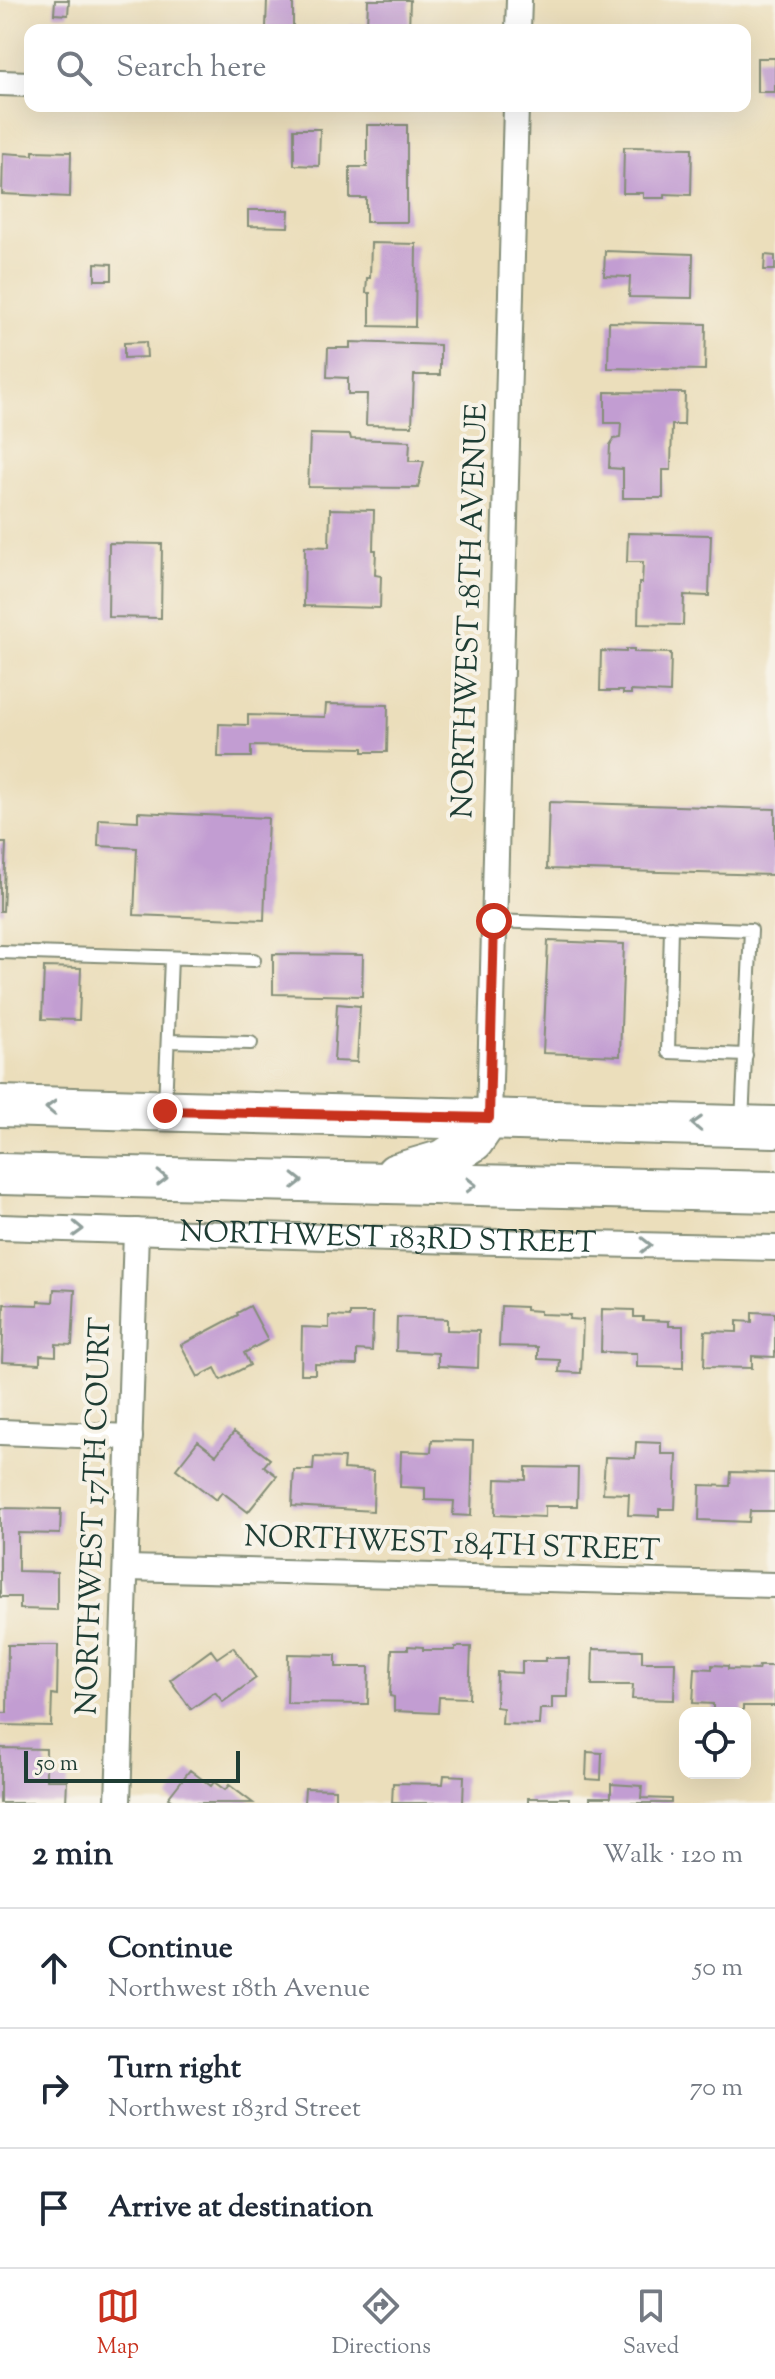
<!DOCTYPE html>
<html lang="en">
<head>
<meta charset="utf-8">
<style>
  :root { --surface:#fff; --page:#f6f6f7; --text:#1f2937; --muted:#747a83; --line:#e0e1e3; --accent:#c8321e }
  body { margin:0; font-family:"Sorts Mill Goudy",serif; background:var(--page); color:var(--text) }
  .controls { position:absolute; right:24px; bottom:24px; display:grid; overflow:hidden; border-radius:16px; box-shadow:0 8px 32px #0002 }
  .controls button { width:72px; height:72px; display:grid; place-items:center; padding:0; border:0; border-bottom:2px solid var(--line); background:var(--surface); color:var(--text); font:40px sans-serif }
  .scale { position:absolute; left:24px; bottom:20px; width:216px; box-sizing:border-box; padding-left:8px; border:4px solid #1f3d34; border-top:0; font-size:22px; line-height:28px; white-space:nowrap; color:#1f3d34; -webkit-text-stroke:6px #f7f3e8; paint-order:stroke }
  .stop { position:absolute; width:24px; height:24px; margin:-18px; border:6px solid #c8321e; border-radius:50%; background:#fff }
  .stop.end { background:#c8321e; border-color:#fff; box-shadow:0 2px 8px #0008 }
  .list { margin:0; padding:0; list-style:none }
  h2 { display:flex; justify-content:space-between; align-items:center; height:104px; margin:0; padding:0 32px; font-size:34px }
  h2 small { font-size:26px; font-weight:400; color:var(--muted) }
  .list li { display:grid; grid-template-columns:52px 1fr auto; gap:24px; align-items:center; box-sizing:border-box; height:120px; padding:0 32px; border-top:2px solid var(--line) }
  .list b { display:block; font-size:30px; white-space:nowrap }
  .list p { margin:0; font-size:26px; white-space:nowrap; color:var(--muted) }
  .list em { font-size:26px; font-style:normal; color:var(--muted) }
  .icon { flex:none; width:44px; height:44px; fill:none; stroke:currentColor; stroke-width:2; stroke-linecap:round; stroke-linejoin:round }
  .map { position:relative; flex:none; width:775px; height:1803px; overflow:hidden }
  .search { position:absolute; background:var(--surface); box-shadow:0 8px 32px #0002; left:24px; right:24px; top:24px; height:88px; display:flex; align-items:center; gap:20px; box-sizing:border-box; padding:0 28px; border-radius:16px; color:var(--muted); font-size:30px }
  .sheet { height:464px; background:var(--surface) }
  nav { display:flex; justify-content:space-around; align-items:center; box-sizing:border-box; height:112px; border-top:2px solid var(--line); background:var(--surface); font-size:22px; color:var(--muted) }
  nav a { display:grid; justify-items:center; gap:4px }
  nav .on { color:var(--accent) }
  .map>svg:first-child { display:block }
  .building { fill:#c29dd2 }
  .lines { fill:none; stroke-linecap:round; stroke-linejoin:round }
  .lane-casing { stroke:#858e78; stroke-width:16 }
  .street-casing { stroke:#858e78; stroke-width:28 }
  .primary-casing { stroke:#858e78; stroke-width:44 }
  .lane { stroke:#fff; stroke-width:12 }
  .street { stroke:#fff; stroke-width:24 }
  .primary { stroke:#fff; stroke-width:40 }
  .oneway { stroke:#8f9e9a }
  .route { stroke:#c8321e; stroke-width:10 }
  .labels { text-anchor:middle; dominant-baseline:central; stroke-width:8; stroke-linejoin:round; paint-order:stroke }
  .street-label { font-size:30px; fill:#1f3d34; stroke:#f7f3e8 }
</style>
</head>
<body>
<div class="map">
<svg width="775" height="1803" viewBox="0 0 775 1803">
  <rect width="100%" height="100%" fill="#f7f3e8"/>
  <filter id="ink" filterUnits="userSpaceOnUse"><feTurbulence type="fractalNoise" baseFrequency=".0125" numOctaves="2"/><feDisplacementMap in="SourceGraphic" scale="16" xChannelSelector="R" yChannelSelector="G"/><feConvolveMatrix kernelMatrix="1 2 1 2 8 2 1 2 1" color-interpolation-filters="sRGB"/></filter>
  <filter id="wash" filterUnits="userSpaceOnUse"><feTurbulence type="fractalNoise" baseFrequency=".006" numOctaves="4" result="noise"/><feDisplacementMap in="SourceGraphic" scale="32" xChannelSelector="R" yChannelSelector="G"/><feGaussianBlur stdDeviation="1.8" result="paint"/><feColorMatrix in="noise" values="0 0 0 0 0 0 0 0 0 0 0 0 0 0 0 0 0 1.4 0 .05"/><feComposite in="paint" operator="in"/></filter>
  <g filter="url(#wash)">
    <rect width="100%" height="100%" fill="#ebdebb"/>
    <g id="blocks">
      <!-- building -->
      <path class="building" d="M55 0H69L68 15 54 14Z
        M267 0H293V28H266Z
        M368 0H410L409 30H351V24L367 25Z
        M757 58H775V92H757Z
        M367 125H407V222H366V198H350V167H367Z
        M294 129H320L319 166 294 165Z
        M624 147 692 148 691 195 665 194V198H643V193H623Z
        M33 151 71 152 70 197 2 194 3 153 33 155Z
        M248 210H289L288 227 248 226Z
        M371 243 416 244 415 327 370 326V293H366L367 278H370Z
        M605 251 693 254 692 298 629 297 630 277 604 276Z
        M765 255 775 256V270H764Z
        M95 263 112 264V280H95Z
        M609 322 706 324 705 370 608 368Z
        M146 342 147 357 124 358V343Z
        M350 342 440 345V375H414L412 426 366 425 367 394H348V378L327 377 328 348H350Z
        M605 392 685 393 684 425H672L671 470H663V498H623V469L609 468 610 445 614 439 620 438 621 423H605Z
        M310 434 350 435 351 439 410 441 409 461H424L418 488 308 487Z
        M330 509 374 510 373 550H376L375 575 381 576 380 608 304 606 305 546 329 547Z
        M628 533 711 535 709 596 684 595 683 625 638 624 639 583H642L643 562H627Z
        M109 543 162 544 161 618 108 617Z
        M626 649H634V652L671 653 670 693 631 691V694H623V691H600L601 651 626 652Z
        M326 704 388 705 387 752H363V748L251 746V757H218L219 724 248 725V715L325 717Z
        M549 802 775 809V875L547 869Z
        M138 812 268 818 264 920 134 915 137 848 98 846 99 819 138 821Z
        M0 843H6L3 911H0Z
        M548 941 624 944 620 1056 543 1053Z
        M273 954 363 955 362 996 273 994Z
        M44 967 81 968 79 1020 42 1019Z
        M337 1004 360 1006 357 1062 334 1061Z
        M54 1289 75 1290 72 1345 56 1344V1356L40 1355V1364L2 1362 4 1304 38 1305V1301L53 1302Z
        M250 1306 268 1340 244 1353 250 1365 221 1380 215 1368 198 1377 181 1345 238 1315 237 1313Z
        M501 1306 526 1307V1310L540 1311V1314L570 1315 569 1319 583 1320 581 1373 559 1372 560 1360 538 1359V1347L499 1346Z
        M602 1309 634 1310V1317H643V1320L669 1321V1326H683V1368L637 1367V1353L601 1352Z
        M752 1312 775 1313V1357L752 1356V1368L704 1367 705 1331 737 1332V1321L752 1322Z
        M350 1313H373L372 1351 357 1350V1365L315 1364V1374H301L302 1327 329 1328V1316L350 1317Z
        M397 1317 447 1319V1330L479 1331 478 1368 438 1366V1353L396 1351Z
        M234 1432 270 1459 264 1466 277 1476 248 1512 222 1492 216 1500 176 1469 198 1441 216 1455Z
        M432 1440 473 1441 471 1516 453 1515 454 1501 425 1500V1488L400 1487 401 1451 431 1452Z
        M636 1442 661 1443V1454H677L675 1509H659V1516L628 1515 629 1494 603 1493 605 1457 635 1458Z
        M314 1457 344 1458 343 1469 374 1471 373 1511 292 1506 294 1470H313Z
        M526 1467 578 1468 577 1506H545V1517L495 1515 496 1479 526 1480Z
        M731 1472 775 1473V1511H750L749 1522 699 1520 700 1485 730 1486Z
        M0 1508 61 1509 60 1534 18 1533V1571L57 1572V1610L20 1609V1597H0Z
        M8 1645H58L57 1695 52 1694 51 1726 0 1725V1713H7Z
        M408 1646 423 1647V1650H455V1647H471L469 1698 439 1697 438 1713 394 1711V1697L390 1696 392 1649H408Z
        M233 1647 256 1678 223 1702 215 1692 191 1709 170 1680 211 1650 217 1658Z
        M593 1649 642 1650V1662H675L674 1700 632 1699 633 1685H592Z
        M288 1654 336 1655V1667H369L368 1704 287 1703Z
        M545 1658H569L568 1697H552V1709H540L539 1725 502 1724 503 1708 496 1707 497 1672 522 1673V1661H545Z
        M712 1665 728 1666V1669L758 1670 759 1666H775V1706H743V1713H713V1704L693 1703 695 1668 712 1669Z
        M0 1748 46 1749V1780H67L66 1803H0Z
        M587 1752 602 1753 601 1780 586 1779Z
        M190 1770 211 1786 214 1782 225 1790 229 1785 253 1803H175L168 1798Z
        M444 1775 464 1776 463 1803H392L393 1783 443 1784Z
        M611 1784 642 1786 641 1798 671 1799V1803H590V1797H611Z
        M305 1788 335 1789V1803H304Z
        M528 1798H569V1803H528Z"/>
    </g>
  </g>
  <g filter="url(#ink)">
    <use href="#blocks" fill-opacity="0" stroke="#858e78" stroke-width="2"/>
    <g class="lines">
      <!-- lane casing -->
      <g class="lane-casing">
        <path id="lane" d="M494 921 751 930 742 1122
          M671 927 668 1052 746 1055
          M0 952 254 960
          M168 1041 251 1043
          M165 1106 171 958"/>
      </g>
      <!-- street casing -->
      <g class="street-casing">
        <g id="street">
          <path d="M518 30 519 0"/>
          <path d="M0 83 30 84"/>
          <path d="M489 1118 516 106"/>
          <path id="s1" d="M0 1227 456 1241 775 1248"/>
          <path d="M0 1432 130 1437"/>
          <path d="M127 1568 775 1585"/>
          <path d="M118 1803 136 1231"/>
        </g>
      </g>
      <!-- primary casing -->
      <g class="primary-casing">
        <path id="primary" d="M0 1106 775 1127
          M0 1174 775 1192
          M396 1174 444 1160 473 1141 489 1118"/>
      </g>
      <!-- lane -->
      <use href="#lane" class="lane"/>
      <!-- street -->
      <use href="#street" class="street"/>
      <!-- primary -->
      <use href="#primary" class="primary"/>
    </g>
    <!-- one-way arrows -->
    <defs><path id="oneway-chevron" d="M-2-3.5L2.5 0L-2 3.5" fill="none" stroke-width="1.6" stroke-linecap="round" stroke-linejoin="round" transform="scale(2)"/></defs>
    <g class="oneway">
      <use href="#oneway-chevron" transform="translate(51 1108) rotate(-178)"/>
      <use href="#oneway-chevron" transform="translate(697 1124) rotate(-178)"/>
      <use href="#oneway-chevron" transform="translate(162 1178) rotate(1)"/>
      <use href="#oneway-chevron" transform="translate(297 1181) rotate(1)"/>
      <use href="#oneway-chevron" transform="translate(471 1185) rotate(1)"/>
      <use href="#oneway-chevron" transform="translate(78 1229) rotate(2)"/>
      <use href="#oneway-chevron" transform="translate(646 1245) rotate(1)"/>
    </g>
  </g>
  <g class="lines" filter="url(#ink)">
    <!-- route -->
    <path class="route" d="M165 1111 489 1118 494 921"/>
  </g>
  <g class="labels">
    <!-- street labels -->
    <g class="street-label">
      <text transform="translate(471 611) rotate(-88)">NORTHWEST 18TH AVENUE</text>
      <text stroke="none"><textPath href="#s1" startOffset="388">NORTHWEST 183RD STREET</textPath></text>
      <text transform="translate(95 1516) rotate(-88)">NORTHWEST 17TH COURT</text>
      <text transform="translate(452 1545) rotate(2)">NORTHWEST 184TH STREET</text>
    </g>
  </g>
</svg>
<div class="controls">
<button><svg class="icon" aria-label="locate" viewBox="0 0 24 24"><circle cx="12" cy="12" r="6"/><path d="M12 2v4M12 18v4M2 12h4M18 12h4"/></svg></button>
</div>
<div class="scale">50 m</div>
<div class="stop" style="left:494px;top:921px"></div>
<div class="stop end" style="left:165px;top:1111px"></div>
<div class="search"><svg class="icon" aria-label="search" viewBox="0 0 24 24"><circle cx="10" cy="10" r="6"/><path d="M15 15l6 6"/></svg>Search here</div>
</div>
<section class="sheet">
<h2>2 min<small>Walk · 120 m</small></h2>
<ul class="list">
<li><svg class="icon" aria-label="ahead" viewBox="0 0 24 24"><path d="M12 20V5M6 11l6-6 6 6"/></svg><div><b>Continue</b><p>Northwest 18th Avenue</p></div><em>50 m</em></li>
<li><svg class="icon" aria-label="right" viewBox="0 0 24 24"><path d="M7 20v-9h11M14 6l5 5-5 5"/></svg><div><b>Turn right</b><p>Northwest 183rd Street</p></div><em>70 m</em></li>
<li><svg class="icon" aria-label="arrive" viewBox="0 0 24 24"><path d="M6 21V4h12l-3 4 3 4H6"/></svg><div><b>Arrive at destination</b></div></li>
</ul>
</section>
<nav>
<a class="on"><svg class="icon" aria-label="map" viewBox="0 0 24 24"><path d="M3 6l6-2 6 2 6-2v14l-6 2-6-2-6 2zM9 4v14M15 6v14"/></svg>Map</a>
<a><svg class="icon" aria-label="directions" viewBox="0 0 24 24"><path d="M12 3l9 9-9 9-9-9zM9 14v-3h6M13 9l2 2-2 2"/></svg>Directions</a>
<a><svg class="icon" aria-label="saved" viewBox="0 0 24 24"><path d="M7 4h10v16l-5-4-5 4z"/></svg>Saved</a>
</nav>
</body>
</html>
